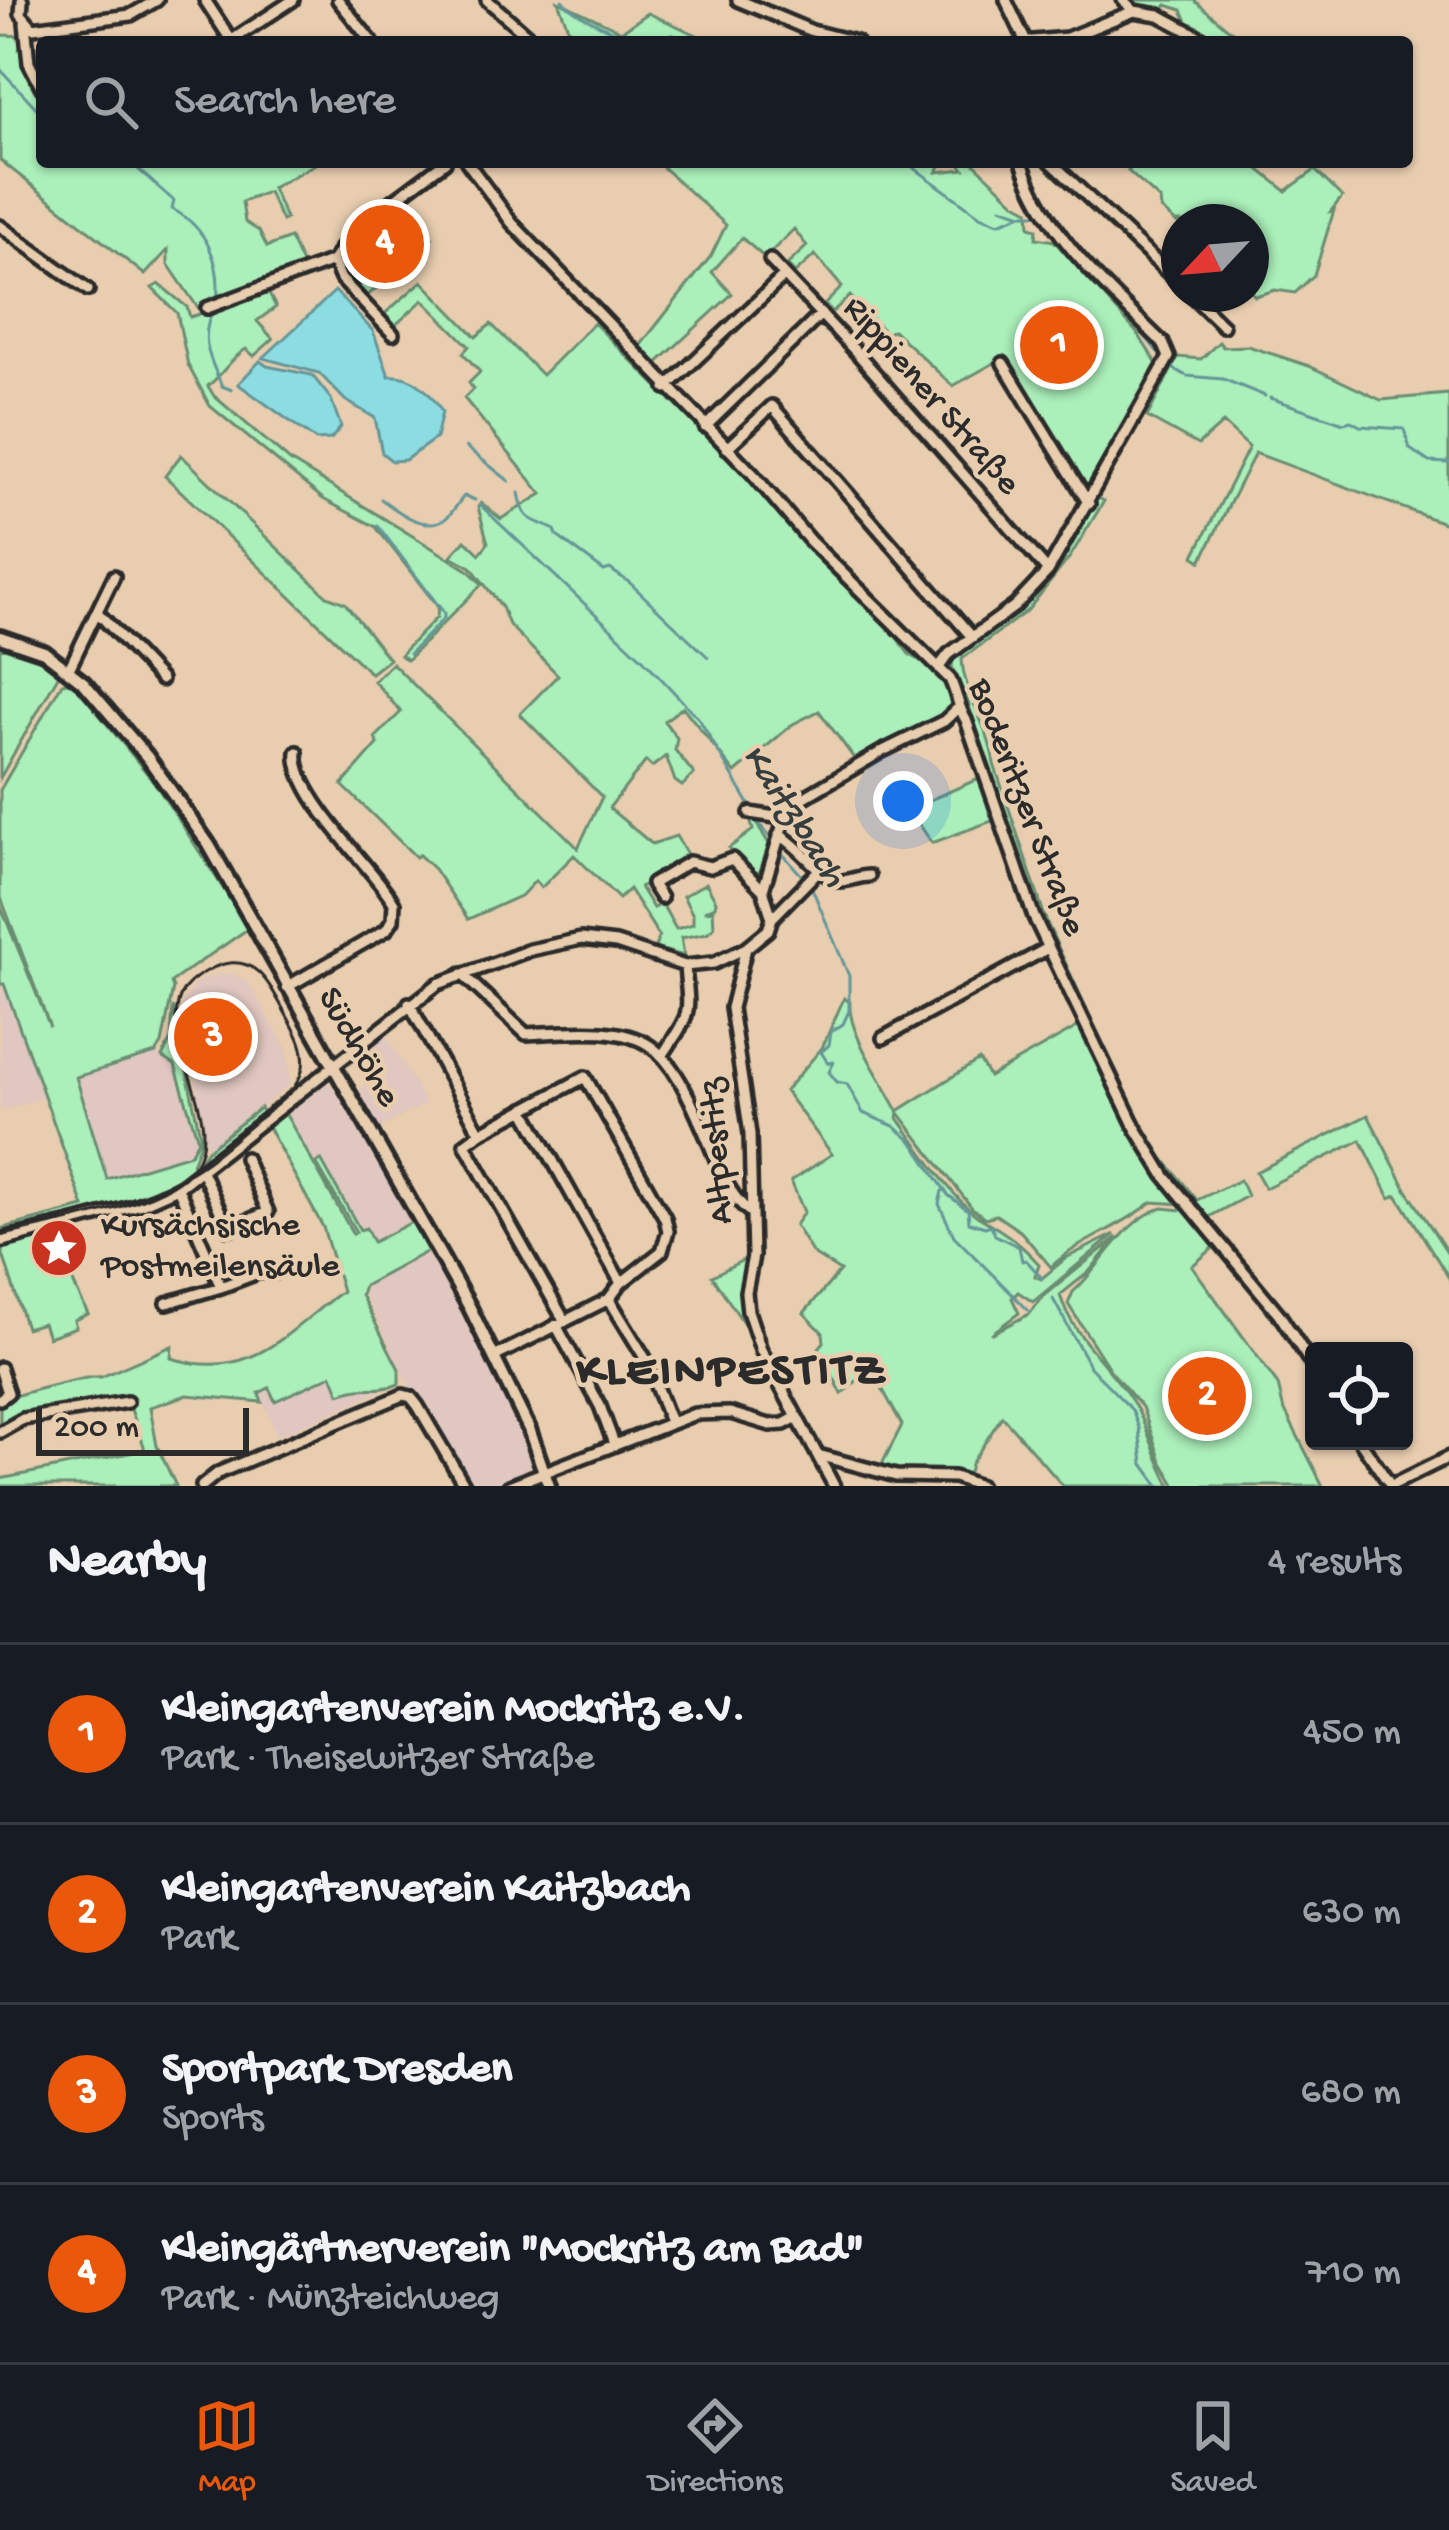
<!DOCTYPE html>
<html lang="en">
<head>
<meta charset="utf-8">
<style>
  :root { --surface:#171b24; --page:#242831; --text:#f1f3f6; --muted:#9ea1a6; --line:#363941; --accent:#ea580c }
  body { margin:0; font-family:"Gochi Hand",sans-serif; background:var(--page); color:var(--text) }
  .controls { position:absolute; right:36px; bottom:36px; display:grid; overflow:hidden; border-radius:12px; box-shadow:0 3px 9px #0004 }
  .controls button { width:108px; height:108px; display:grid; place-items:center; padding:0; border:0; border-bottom:3px solid var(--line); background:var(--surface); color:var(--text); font:60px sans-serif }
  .compass { position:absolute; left:1161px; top:204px; width:108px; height:108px; border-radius:50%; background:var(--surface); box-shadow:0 3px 9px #0004; rotate:244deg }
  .scale { position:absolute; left:36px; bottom:30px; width:213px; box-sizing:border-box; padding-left:12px; border:6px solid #2b2b2b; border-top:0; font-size:33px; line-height:42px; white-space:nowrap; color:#2b2b2b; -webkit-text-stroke:9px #e8cdaf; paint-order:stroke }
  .you { position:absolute; left:903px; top:801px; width:42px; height:42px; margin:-30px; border:9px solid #fff; border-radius:50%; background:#1a73e8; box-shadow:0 0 0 18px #1a73e833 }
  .badge { display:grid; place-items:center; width:78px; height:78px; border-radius:50%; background:var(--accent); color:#fff; font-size:39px; font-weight:700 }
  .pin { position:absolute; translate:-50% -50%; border:6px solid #fff; box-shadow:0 3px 12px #0006 }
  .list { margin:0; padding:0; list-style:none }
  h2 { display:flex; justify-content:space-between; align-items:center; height:156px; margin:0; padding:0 48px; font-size:51px }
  h2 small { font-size:39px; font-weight:400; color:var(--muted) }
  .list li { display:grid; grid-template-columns:78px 1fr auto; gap:36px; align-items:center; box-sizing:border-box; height:180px; padding:0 48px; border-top:3px solid var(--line) }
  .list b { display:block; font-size:45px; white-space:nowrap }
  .list p { margin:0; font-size:39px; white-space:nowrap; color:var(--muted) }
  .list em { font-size:39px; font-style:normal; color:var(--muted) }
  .icon { flex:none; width:66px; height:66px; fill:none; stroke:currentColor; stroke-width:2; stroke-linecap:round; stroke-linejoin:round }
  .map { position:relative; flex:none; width:1449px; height:1486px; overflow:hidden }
  .search { position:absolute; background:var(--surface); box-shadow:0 3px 9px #0004; left:36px; right:36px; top:36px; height:132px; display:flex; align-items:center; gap:30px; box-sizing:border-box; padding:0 42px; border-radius:12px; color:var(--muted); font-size:45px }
  .sheet { height:876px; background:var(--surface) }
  nav { display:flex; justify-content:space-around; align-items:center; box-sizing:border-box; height:168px; border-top:3px solid var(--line); background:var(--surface); font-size:33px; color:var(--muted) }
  nav a { display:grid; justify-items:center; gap:6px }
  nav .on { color:var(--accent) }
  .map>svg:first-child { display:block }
  .built { fill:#e0c7c0 }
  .green { fill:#abefba; stroke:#6b8d72; stroke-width:3 }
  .water { fill:#8cdde2; stroke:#659699; stroke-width:3 }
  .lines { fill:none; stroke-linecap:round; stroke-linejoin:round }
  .stream { stroke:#659699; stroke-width:3 }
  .minor-casing { stroke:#2b2b2b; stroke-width:18 }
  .tertiary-casing { stroke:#2b2b2b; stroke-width:20 }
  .minor { stroke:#e8cdaf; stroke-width:9 }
  .tertiary { stroke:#e8cdaf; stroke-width:10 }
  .tram { stroke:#2b2b2b; stroke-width:3 }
  .labels { text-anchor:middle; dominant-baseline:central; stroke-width:9; stroke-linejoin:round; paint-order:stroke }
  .street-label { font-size:36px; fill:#2b2b2b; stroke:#e8cdaf }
  .poi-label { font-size:36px; fill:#2b2b2b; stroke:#e8cdaf; text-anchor:start }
  .water-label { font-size:39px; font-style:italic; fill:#353d3d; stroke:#e8cdaf }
  .district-label { font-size:48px; font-weight:bold; letter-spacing:3px; fill:#2b2b2b; stroke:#e8cdaf }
</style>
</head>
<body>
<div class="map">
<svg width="1449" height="1486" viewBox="0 0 1449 1486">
  <rect width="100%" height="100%" fill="#e8cdaf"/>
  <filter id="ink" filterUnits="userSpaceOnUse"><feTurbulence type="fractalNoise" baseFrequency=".00833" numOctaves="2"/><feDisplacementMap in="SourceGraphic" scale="24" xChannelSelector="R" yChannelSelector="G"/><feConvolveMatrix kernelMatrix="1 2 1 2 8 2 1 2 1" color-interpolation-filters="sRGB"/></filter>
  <g filter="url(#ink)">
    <!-- built -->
    <path class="built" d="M234 974 249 984 288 1051 290 1085 207 1150 182 1003 194 984 214 975Z
      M4 983 43 1098 0 1111V984Z
      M386 1035 426 1103 379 1129 360 1093 369 1074 364 1051Z
      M156 1053 175 1065 198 1140 190 1154 108 1180 76 1077Z
      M322 1083H329L337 1091 412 1222 374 1243 353 1235 285 1113Z
      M428 1251 513 1414 531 1465 523 1475 495 1486H470L465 1481 414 1396 364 1293 366 1287Z
      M332 1375 382 1391 277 1436 259 1393 269 1388 276 1401Z"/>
    <!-- green -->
    <path class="green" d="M1133 0H1194L1244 42H1209L1182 26 1186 19 1182 10 1167 5 1159 15 1134 11Z
      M558 1 619 30 598 42H557L571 36Z
      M648 13 699 36 696 42H606Z
      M0 35 24 36 25 44 20 49 26 50 42 88 39 104 42 162H319L272 188 286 219 282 221 268 192 242 202 245 222 259 231 267 247 290 238 305 270 198 308 168 264V250L145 275 0 160Z
      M657 162H942L937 172 964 169 958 162H973L1016 203 1029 210 1030 227 1037 229 1036 238 1054 241 1138 334 1160 369 1087 497 1005 357 953 386 893 330 887 334 850 296 832 312 825 304 842 287 815 255 795 273 787 265 807 246 794 229 765 258 742 238 712 272 732 294 656 364 640 346 711 256 726 225Z
      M1138 162H1250L1286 191 1315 170 1342 197 1331 211 1334 210 1314 275 1295 293 1275 290 1255 296 1251 292V222H1179V225L1161 209 1160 200 1128 171Z
      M397 199 432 238 365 298C358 292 348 284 343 276 323 245 378 215 397 199Z
      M422 281 476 337 491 324 542 375 594 323 747 477 815 555 873 606 909 654 931 667 950 690 951 709 943 716 856 761 819 711 793 724 735 773 683 707 664 721 677 738 675 750 694 774 682 786 675 781 666 756 652 767 646 761 609 808 652 844 676 836 688 856 640 887 653 908 662 904 676 929 693 924V915L683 896 706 883 716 901 715 906 704 911 713 910 714 927 707 933 681 938 684 956 655 948 659 936 629 889 619 899 574 855 541 888 535 881 522 895 468 919 434 869 419 855 416 857 342 785 378 744 375 738 401 712 374 681 392 663 578 848 602 797 520 714 558 675 509 625 502 607 471 567 451 556 465 540 480 554 488 543 478 507 481 503 501 519 542 494 464 398 473 389 469 383 480 372 463 353 469 346 423 300 391 329 382 316Z
      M159 284 187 307 190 317 268 292 276 307 257 321 273 339 254 356 246 349C230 359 223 374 208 386L214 396 290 461 468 570 482 584 407 660 400 655 437 617 438 607 376 527 323 499 210 406 188 365 177 313 152 288Z
      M1219 342 1223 347 1248 346 1309 366 1381 400 1449 394V525L1255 453 1201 561 1194 556 1249 447 1223 423 1198 445 1147 417 1178 357 1201 359Z
      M181 455 327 596 345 603 389 659 371 673 367 670 165 476Z
      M1098 498 1104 501 1070 557 1028 610 962 659C963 692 989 726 994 764L1047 923 1131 1105 1157 1151 1197 1200 1240 1180 1247 1196 1207 1218 1171 1177 1145 1137 1052 947 1026 885 967 699 952 667 953 656 1055 575Z
      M0 647 40 659 59 674 0 778Z
      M72 681 154 782 249 928 171 982 173 988 162 1044 156 1053 76 1077 107 1179 190 1154 198 1140 175 1065 162 1057 171 1040 173 1006 201 1140 192 1164 196 1167 207 1150 260 1108 266 1116 185 1180 158 1194 0 1238V1229L84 1207 4 984H0V905L50 1027 0 895V790L62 683Z
      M978 779 995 820 932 843 909 809Z
      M753 817 769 844 760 871 755 874 745 870 729 848 753 830 750 819Z
      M844 998 850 1002C847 1032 883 1081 898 1111L979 1060 989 1077 1079 1026 1136 1139 1184 1204 1152 1202C1121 1228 1080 1239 1051 1267L1021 1232 996 1215 985 1218 972 1208 899 1113 898 1118C916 1142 957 1206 982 1219 1006 1233 1019 1242 1039 1264L1035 1276 1041 1279 1066 1258 1115 1234 1033 1302 1018 1292 1012 1298 1019 1313 991 1334 1029 1314 1043 1297 1117 1237 1089 1272 1060 1295C1074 1342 1119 1372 1140 1415 1152 1439 1157 1463 1171 1486H1063L1002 1416 971 1464 968 1476C938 1471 909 1475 880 1468L902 1425 871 1368 842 1394 819 1348 824 1342 823 1333 804 1313 840 1271 813 1254 795 1225 804 1212 791 1181 832 1154 785 1091 822 1048Z
      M285 1113 353 1234 356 1232 316 1163 321 1160 360 1230 366 1228 373 1242 412 1222 428 1251 364 1286 361 1295 399 1369V1384C378 1393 362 1384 340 1394L332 1375 275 1401 269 1388 259 1393 262 1402 187 1395 150 1407 157 1446 176 1486H0V1479L144 1450V1446L128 1401 10 1421 0 1427V1402C8 1396 89 1375 101 1377L172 1346 171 1358C251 1382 283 1335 342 1291L323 1227 268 1127Z
      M1368 1115 1406 1189 1449 1255V1278L1397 1195 1390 1198 1361 1140 1265 1188 1256 1172Z
      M1163 1208 1191 1211 1219 1243 1192 1266 1278 1385 1283 1407 1323 1486H1176L1161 1461 1142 1407 1110 1370 1068 1304 1073 1292C1102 1267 1125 1217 1163 1208Z
      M50 1234 88 1314 74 1320 76 1327 48 1337 43 1323 26 1328 1 1248Z
      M749 1257 742 1291 753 1337 712 1276Z"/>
    <!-- water -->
    <path class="water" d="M335 291 373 331 389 376C412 374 430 391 442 412L436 438 405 460 392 461 382 453 375 418 345 400 319 373 263 358Z
      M260 361 267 366 312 375 331 399 341 427 331 439 316 440 238 384Z"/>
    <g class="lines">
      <!-- stream -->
      <path class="stream" d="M562 0C573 14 624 39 643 40 651 41 664 36 673 34L684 42
        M0 69 42 114
        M130 162 174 201 172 209C207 227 222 264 217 301
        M906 162 980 216 999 223 1020 215
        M1001 207 1022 214H1041
        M1054 232 1110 297
        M214 310C198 336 210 360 222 386L232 390
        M1129 317 1170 367 1187 376 1223 379 1265 396
        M1270 398 1344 423 1351 421 1360 426 1404 429 1410 449 1429 462 1449 463
        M466 447 509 481
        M519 493C525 523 528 517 555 530L557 536 604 571 610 569 630 583 708 657
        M381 499C398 511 422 532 445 519 451 515 459 502 464 496L475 500
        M480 505 642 658 699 719 752 809
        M378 526 444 613V618L409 654
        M755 818 775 844
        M781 852 811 886 849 976V1011L843 1024 831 1032 829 1045 821 1052 828 1063 834 1062 829 1072 837 1082 847 1084 863 1113 894 1126 912 1141 948 1195 968 1210 969 1222 985 1227 991 1225 995 1235 1019 1247 1022 1261 1026 1260 1042 1278
        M942 1191 939 1204 954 1236 1028 1310
        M1053 1299 1090 1367 1132 1410 1139 1428 1143 1464 1159 1486"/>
      <!-- minor casing -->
      <g class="minor-casing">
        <path id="minor" d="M22 0 21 14 33 28 131 15 157 0
          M205 0 231 40
          M338 0 372 42
          M487 0 535 42
          M738 0 812 31 856 42
          M1006 0 1025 40
          M1123 0 1134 11 1159 15 1209 42
          M25 23 29 63 42 88
          M229 42 293 0
          M1022 42 1067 38 1134 11
          M467 162 512 223 753 474 810 541 950 679C957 694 958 707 966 720L1034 917 1134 1125 1165 1176 1279 1314 1314 1368
          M1051 162 1179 283
          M0 226 88 290
          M770 260 858 354 1048 571
          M333 261 341 279 393 334
          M1190 294 1223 326
          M207 308 333 261 351 232 445 162
          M1003 363 1089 504
          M666 388 784 276
          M705 427 821 314
          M727 448 772 406 972 637
          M98 613 161 680
          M939 667 949 654 1015 606 1048 571 1169 357 1163 343C1108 289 1047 237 1022 162
          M69 669 114 576
          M750 813 782 818
          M779 835C798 843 823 881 840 881 850 881 859 876 869 876
          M661 898 652 884 689 862 710 867 732 859 763 890
          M772 918 763 890 788 807 881 752 944 721 957 709
          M746 948 731 1008 750 1134 753 1256 746 1292 748 1311 761 1350 834 1486
          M462 974 526 1034C653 1025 663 1033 712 1150 722 1173 730 1197 750 1212
          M287 987 386 930 393 920 394 903C372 866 292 794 297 752
          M409 1003 480 1133
          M883 1038 1048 948
          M664 1053C693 1010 689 1015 685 966
          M524 1109 621 1283
          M202 1171 228 1229 268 1212 245 1158
          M178 1188 221 1287 260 1272 274 1273
          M0 1242 142 1204 178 1188 438 984 530 950 581 939 616 943 685 966 714 963 746 948 768 930 772 918 820 869
          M609 1299 645 1358 670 1422
          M167 1303 221 1287
          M564 1320 465 1144 480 1133 585 1077 665 1218 668 1231 662 1251
          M556 1325 600 1406 614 1444
          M494 1357 609 1299 621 1283 662 1251
          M0 1368 8 1393 0 1399
          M0 1432 23 1419 127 1402
          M1360 1441 1391 1486
          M818 1455 896 1476 954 1477 980 1486
          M202 1486 218 1473 403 1395 411 1397 418 1406 465 1486
          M509 1486 695 1414 730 1413 770 1425 784 1424 797 1417
          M1390 1486 1449 1457"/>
      </g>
      <!-- tertiary casing -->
      <g class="tertiary-casing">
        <path id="tertiary" d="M0 637 44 652 84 683 148 758 209 845 470 1308 529 1429 549 1486"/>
      </g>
      <!-- minor -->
      <use href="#minor" class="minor"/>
      <!-- tertiary -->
      <use href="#tertiary" class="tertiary"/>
      <!-- tram -->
      <path class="tram" d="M0 1232C60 1216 128 1207 183 1176 210 1162 233 1140 256 1121 275 1106 298 1092 303 1067 306 1048 296 1032 287 1016 270 986 256 950 215 967 204 972 192 979 185 988 150 1036 235 1124 189 1172 156 1207 48 1224 0 1236"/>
    </g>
  </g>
  <!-- icons -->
  <defs>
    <g id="sight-disc" transform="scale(3)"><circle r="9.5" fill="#c8321e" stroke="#e8cdaf"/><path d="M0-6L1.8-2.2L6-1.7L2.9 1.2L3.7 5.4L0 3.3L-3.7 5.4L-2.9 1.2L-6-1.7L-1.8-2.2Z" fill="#fff"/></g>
  </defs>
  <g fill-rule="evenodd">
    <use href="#sight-disc" x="59" y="1248"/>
  </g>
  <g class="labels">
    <!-- street labels -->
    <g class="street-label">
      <text transform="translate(930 397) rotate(49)">Rippiener Straße</text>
      <text transform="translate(1025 808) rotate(69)">Boderitzer Straße</text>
      <text transform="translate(357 1048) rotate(60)">Südhöhe</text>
      <text transform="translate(719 1151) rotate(-94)">Altpestitz</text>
    </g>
    <!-- poi labels -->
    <g class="poi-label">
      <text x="101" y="1227">Kursächsische<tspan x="101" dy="41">Postmeilensäule</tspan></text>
    </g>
    <!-- water labels -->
    <g class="water-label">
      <text transform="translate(792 817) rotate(57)">Kaitzbach</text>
    </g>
    <!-- district labels -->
    <g class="district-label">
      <text x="732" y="1373">KLEINPESTITZ</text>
    </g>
  </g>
</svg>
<div class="controls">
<button><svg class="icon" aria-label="locate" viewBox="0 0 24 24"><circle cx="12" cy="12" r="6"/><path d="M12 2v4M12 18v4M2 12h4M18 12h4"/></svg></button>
</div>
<svg class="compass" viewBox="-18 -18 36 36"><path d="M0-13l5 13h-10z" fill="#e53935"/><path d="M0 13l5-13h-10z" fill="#9ea1a6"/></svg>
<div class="scale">200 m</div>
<div class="you"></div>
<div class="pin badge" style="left:1059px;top:345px">1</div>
<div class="pin badge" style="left:1207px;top:1396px">2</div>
<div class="pin badge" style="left:213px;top:1037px">3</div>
<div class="pin badge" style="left:385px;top:244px">4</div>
<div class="search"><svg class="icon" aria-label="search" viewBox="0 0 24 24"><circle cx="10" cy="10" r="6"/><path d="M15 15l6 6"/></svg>Search here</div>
</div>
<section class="sheet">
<h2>Nearby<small>4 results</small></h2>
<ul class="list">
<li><span class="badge">1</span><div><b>Kleingartenverein Mockritz e.V.</b><p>Park · Theisewitzer Straße</p></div><em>450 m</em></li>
<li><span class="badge">2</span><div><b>Kleingartenverein Kaitzbach</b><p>Park</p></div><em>630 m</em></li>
<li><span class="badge">3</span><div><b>Sportpark Dresden</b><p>Sports</p></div><em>680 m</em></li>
<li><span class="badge">4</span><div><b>Kleingärtnerverein &quot;Mockritz am Bad&quot;</b><p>Park · Münzteichweg</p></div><em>710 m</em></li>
</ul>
</section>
<nav>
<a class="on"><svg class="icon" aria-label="map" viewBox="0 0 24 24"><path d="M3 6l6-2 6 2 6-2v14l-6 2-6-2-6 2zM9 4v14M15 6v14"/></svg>Map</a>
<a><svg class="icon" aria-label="directions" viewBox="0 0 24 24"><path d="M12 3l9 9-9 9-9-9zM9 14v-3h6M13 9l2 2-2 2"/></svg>Directions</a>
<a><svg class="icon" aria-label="saved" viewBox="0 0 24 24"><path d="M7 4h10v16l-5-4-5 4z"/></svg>Saved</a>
</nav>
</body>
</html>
